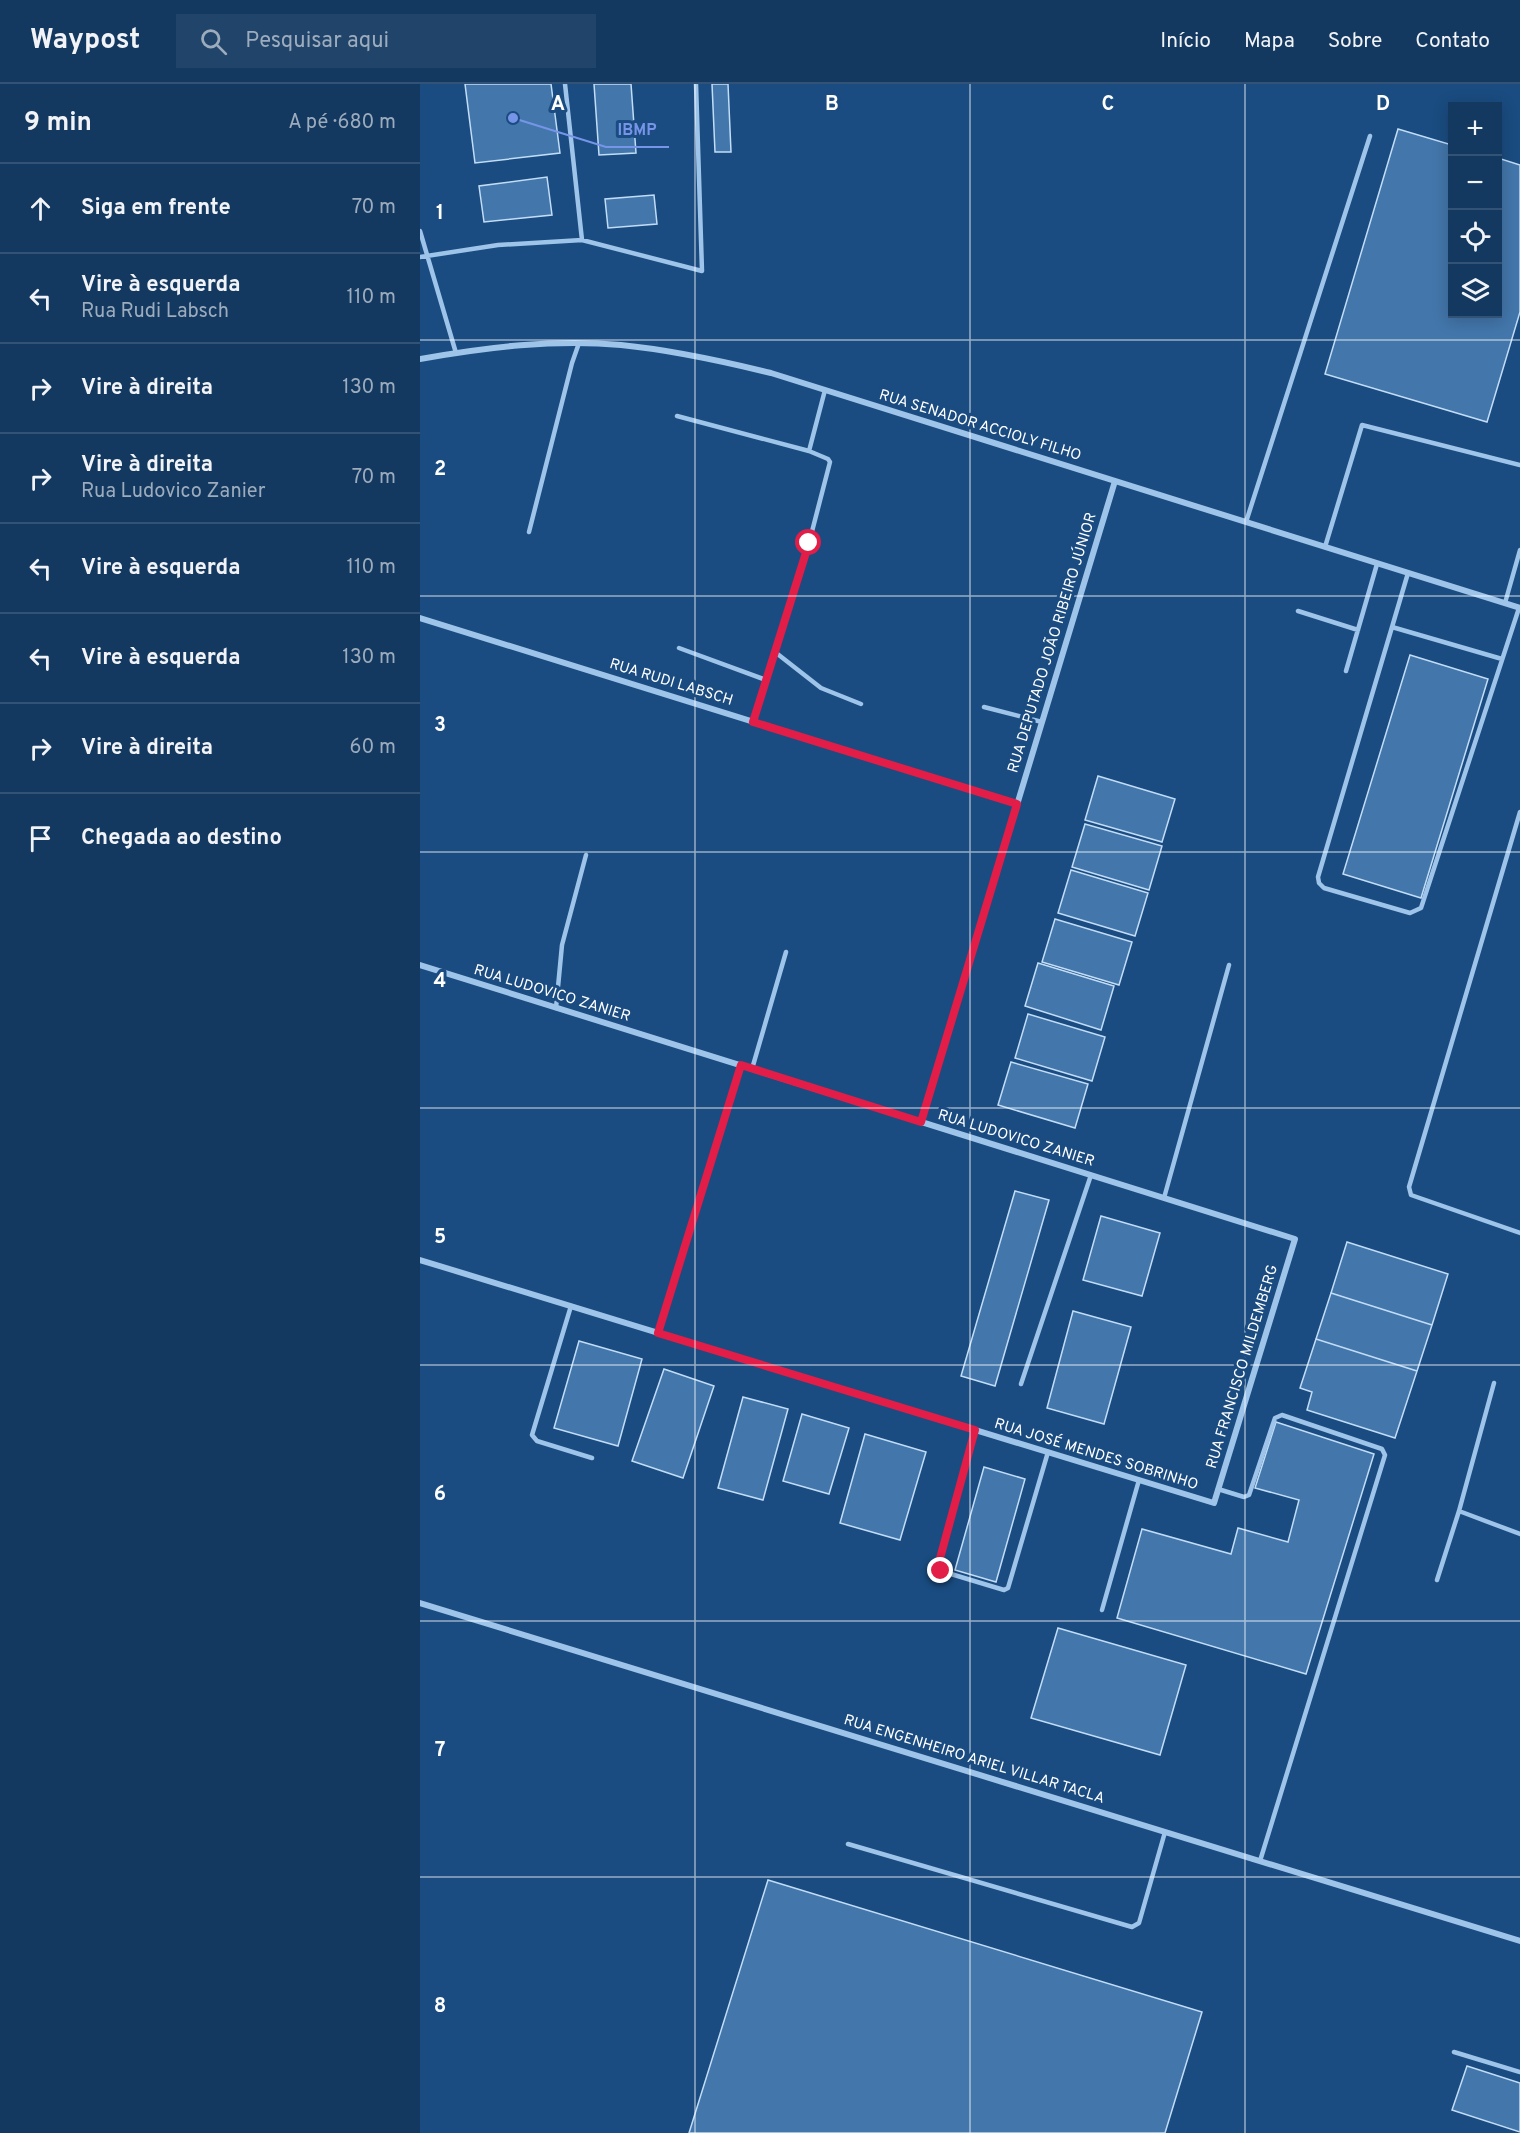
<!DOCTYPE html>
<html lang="pt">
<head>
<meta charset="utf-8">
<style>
  :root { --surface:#143961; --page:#21446a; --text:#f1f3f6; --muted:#9dacbd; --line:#335376 }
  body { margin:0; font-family:Overpass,sans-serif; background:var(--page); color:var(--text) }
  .controls { position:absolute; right:18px; top:18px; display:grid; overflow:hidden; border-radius:0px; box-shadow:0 3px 15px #0003 }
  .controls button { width:54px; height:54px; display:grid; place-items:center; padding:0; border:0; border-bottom:2px solid var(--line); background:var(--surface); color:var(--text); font:30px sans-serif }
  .stop { position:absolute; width:18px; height:18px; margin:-14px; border:4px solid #e11d48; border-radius:50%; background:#fff }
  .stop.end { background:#e11d48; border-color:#fff; box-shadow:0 2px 6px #0008 }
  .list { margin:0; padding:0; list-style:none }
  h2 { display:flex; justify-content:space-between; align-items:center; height:78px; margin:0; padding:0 24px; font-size:26px }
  h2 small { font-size:20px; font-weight:400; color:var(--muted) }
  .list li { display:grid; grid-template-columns:39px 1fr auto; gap:18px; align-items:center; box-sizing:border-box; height:90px; padding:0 24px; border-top:2px solid var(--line) }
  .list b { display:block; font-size:22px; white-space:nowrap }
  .list p { margin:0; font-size:20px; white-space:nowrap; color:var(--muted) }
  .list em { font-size:20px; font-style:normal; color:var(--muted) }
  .icon { flex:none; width:33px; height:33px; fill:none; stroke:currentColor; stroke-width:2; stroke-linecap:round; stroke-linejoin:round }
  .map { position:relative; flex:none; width:1100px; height:2049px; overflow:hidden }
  header { display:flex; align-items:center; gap:36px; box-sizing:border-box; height:84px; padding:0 30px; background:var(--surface); border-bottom:2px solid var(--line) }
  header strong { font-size:28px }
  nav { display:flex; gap:33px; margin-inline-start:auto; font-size:21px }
  .search { width:420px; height:54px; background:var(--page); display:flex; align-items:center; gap:15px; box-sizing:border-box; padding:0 21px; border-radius:0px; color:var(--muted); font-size:22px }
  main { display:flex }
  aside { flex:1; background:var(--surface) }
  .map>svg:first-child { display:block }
  .building { fill:#4376ab; stroke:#c2ddf8; stroke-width:1.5 }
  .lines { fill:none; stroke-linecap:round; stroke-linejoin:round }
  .service { stroke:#9ec4ea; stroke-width:4.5 }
  .minor { stroke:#9ec4ea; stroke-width:6 }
  .route { stroke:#e11d48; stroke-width:8 }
  .grid { fill:none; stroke:#fff; stroke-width:1.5; stroke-opacity:0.55 }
  .labels { text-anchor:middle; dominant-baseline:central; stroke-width:6; stroke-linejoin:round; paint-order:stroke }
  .street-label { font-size:15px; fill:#fff; stroke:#1a4c81 }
  .grid-label { font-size:20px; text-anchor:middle; font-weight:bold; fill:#fff; stroke:#1a4c81; stroke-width:6; stroke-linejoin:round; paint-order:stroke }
  .leader { fill:none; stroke:#7795e8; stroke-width:2 }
  .callout-dot { fill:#7795e8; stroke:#1a4c81; stroke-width:2 }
  .callout-label { font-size:16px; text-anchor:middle; font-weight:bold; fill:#7795e8; stroke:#1a4c81; stroke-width:6; stroke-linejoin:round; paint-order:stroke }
</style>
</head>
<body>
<header>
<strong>Waypost</strong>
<div class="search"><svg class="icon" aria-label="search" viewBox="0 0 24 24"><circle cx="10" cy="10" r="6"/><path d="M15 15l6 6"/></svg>Pesquisar aqui</div>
<nav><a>Início</a><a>Mapa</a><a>Sobre</a><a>Contato</a></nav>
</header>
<main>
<aside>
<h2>9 min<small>A pé · 680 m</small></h2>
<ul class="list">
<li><svg class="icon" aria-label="ahead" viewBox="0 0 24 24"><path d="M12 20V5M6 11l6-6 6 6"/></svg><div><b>Siga em frente</b></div><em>70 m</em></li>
<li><svg class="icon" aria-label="left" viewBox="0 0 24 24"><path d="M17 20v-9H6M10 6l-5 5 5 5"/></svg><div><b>Vire à esquerda</b><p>Rua Rudi Labsch</p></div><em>110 m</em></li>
<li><svg class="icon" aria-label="right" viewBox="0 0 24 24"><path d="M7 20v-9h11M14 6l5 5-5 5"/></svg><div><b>Vire à direita</b></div><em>130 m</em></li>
<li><svg class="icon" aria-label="right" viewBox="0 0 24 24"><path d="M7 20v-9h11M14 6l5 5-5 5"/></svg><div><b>Vire à direita</b><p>Rua Ludovico Zanier</p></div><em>70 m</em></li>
<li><svg class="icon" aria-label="left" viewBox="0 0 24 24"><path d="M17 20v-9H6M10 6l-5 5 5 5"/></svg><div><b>Vire à esquerda</b></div><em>110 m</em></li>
<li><svg class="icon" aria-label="left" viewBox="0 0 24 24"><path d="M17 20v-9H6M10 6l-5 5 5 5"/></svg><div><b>Vire à esquerda</b></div><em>130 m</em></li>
<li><svg class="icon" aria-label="right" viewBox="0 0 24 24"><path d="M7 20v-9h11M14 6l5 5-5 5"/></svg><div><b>Vire à direita</b></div><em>60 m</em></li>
<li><svg class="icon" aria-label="arrive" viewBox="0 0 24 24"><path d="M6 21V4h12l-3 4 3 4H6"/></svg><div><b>Chegada ao destino</b></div></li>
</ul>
</aside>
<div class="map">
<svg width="1100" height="2049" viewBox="0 0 1100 2049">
  <rect width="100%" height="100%" fill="#1a4c81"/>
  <!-- building -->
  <path class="building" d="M45 0H131L140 69 55 79Z
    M174 0H211L216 69 179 71Z
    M292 0H308L311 68H295Z
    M978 45 1032 61V230H1078V74L1100 81V228L1067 338 905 290Z
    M127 93 132 131 64 138 59 102Z
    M234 111 237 140 188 144 185 115Z
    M990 571 1068 595 1001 814 923 790Z
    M678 692 755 715 742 758 665 736Z
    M665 740 742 762 729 806 652 783Z
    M651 786 728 809 715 852 638 829Z
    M635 835 712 858 699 901 622 878Z
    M618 879 694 902 681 946 605 922Z
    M608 930 685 953 672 997 595 974Z
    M591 978 668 1000 655 1044 578 1021Z
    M595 1107 629 1116 575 1302 541 1292Z
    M681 1132 740 1149 722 1212 663 1196Z
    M927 1158 1028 1190 1012 1241 911 1209Z
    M911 1209 1012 1241 997 1287 896 1255Z
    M653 1227 711 1243 684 1340 627 1324Z
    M896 1255 997 1287 975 1354 887 1326 892 1308 880 1304Z
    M159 1257 222 1275 198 1362 134 1344Z
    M244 1285 294 1302 263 1394 212 1377Z
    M323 1313 368 1325 343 1416 298 1404Z
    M382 1330 429 1344 409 1410 363 1397Z
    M856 1338 954 1370 886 1590 697 1534 722 1445 811 1470 818 1444 868 1458 879 1416 835 1404Z
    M445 1350 506 1368 480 1456 420 1439Z
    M564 1383 605 1395 576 1498 535 1486Z
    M638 1544 766 1581 740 1671 611 1634Z
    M348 1796 782 1928 745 2049H269Z
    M1047 1982 1100 1999V2048L1032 2026Z"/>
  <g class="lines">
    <!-- service -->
    <path class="service" d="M145 0 162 156
      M0 147 36 269
      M0 173 78 161 162 156 282 187 276 0
      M257 332 389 367 405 306
      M826 438 950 52
      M109 448 152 279 159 259
      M905 463 942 341 1100 381
      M988 489 898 793 899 799 904 804 990 829 1001 824 1099 524
      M1085 519 1100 466
      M878 527 938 546
      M972 543 1082 575
      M259 564 346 596
      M355 568 401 604 441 620
      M926 587 957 480
      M564 623 622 638
      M333 638 389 459 410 378 408 375 389 367
      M1100 728 989 1103 991 1111 1100 1149
      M136 924 142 861 166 771
      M332 985 366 868
      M744 1114 809 881
      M151 1222 112 1351 117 1357 172 1374
      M601 1300 671 1091
      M555 1346 519 1478 521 1487 584 1506 588 1504 628 1368
      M798 1405 824 1413 829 1411 855 1334 862 1331 962 1365 965 1371 840 1777
      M1039 1427 1074 1299
      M1017 1496 1039 1427 1100 1450
      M682 1526 719 1396
      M428 1760 712 1843 719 1839 745 1748
      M1034 1968 1100 1988"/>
    <!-- minor -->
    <path class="minor" d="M0 275C67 263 134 255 201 261 252 266 302 277 351 289L1100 524
      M0 534 597 720
      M0 881 875 1155 794 1419 0 1176
      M501 1038 695 397
      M238 1249 321 981
      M0 1519 1100 1857"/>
  </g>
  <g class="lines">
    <!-- route -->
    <path class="route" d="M389 459 333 638 597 720 501 1038 321 981 238 1249 555 1346 519 1478 521 1487"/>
  </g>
  <!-- grid -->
  <path class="grid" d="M275 0V2049M550 0V2049M825 0V2049M0 256H1100M0 512H1100M0 768H1100M0 1024H1100M0 1281H1100M0 1537H1100M0 1793H1100"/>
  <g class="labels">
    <!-- street labels -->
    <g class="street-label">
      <text transform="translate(560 342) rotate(17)">RUA SENADOR ACCIOLY FILHO</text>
      <text transform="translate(633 559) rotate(-73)">RUA DEPUTADO JOÃO RIBEIRO JÚNIOR</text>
      <text transform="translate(251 599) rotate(17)">RUA RUDI LABSCH</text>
      <text transform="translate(132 910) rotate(17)">RUA LUDOVICO ZANIER</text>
      <text transform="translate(596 1055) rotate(17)">RUA LUDOVICO ZANIER</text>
      <text transform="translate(823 1283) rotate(-73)">RUA FRANCISCO MILDEMBERG</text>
      <text transform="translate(676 1371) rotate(17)">RUA JOSÉ MENDES SOBRINHO</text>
      <text transform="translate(554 1676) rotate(17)">RUA ENGENHEIRO ARIEL VILLAR TACLA</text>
    </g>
  </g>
  <g class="grid-label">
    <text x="138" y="26">A</text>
    <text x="412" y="26">B</text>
    <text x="688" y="26">C</text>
    <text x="963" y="26">D</text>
    <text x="20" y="135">1</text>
    <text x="20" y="391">2</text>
    <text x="20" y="647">3</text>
    <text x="20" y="903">4</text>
    <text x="20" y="1159">5</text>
    <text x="20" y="1416">6</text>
    <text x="20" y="1672">7</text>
    <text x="20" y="1928">8</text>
  </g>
  <!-- callouts -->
  <path class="leader" d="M93 34L186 63H249"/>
  <circle class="callout-dot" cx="93" cy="34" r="6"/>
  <g class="callout-label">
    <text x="217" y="51">IBMP</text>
  </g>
</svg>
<div class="controls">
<button>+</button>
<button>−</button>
<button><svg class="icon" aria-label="locate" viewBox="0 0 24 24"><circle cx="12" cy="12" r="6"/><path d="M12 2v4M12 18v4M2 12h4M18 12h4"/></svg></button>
<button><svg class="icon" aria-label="layers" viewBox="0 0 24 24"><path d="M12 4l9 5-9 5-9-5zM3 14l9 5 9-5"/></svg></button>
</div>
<div class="stop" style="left:389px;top:459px"></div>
<div class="stop end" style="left:521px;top:1487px"></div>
</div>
</main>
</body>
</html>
